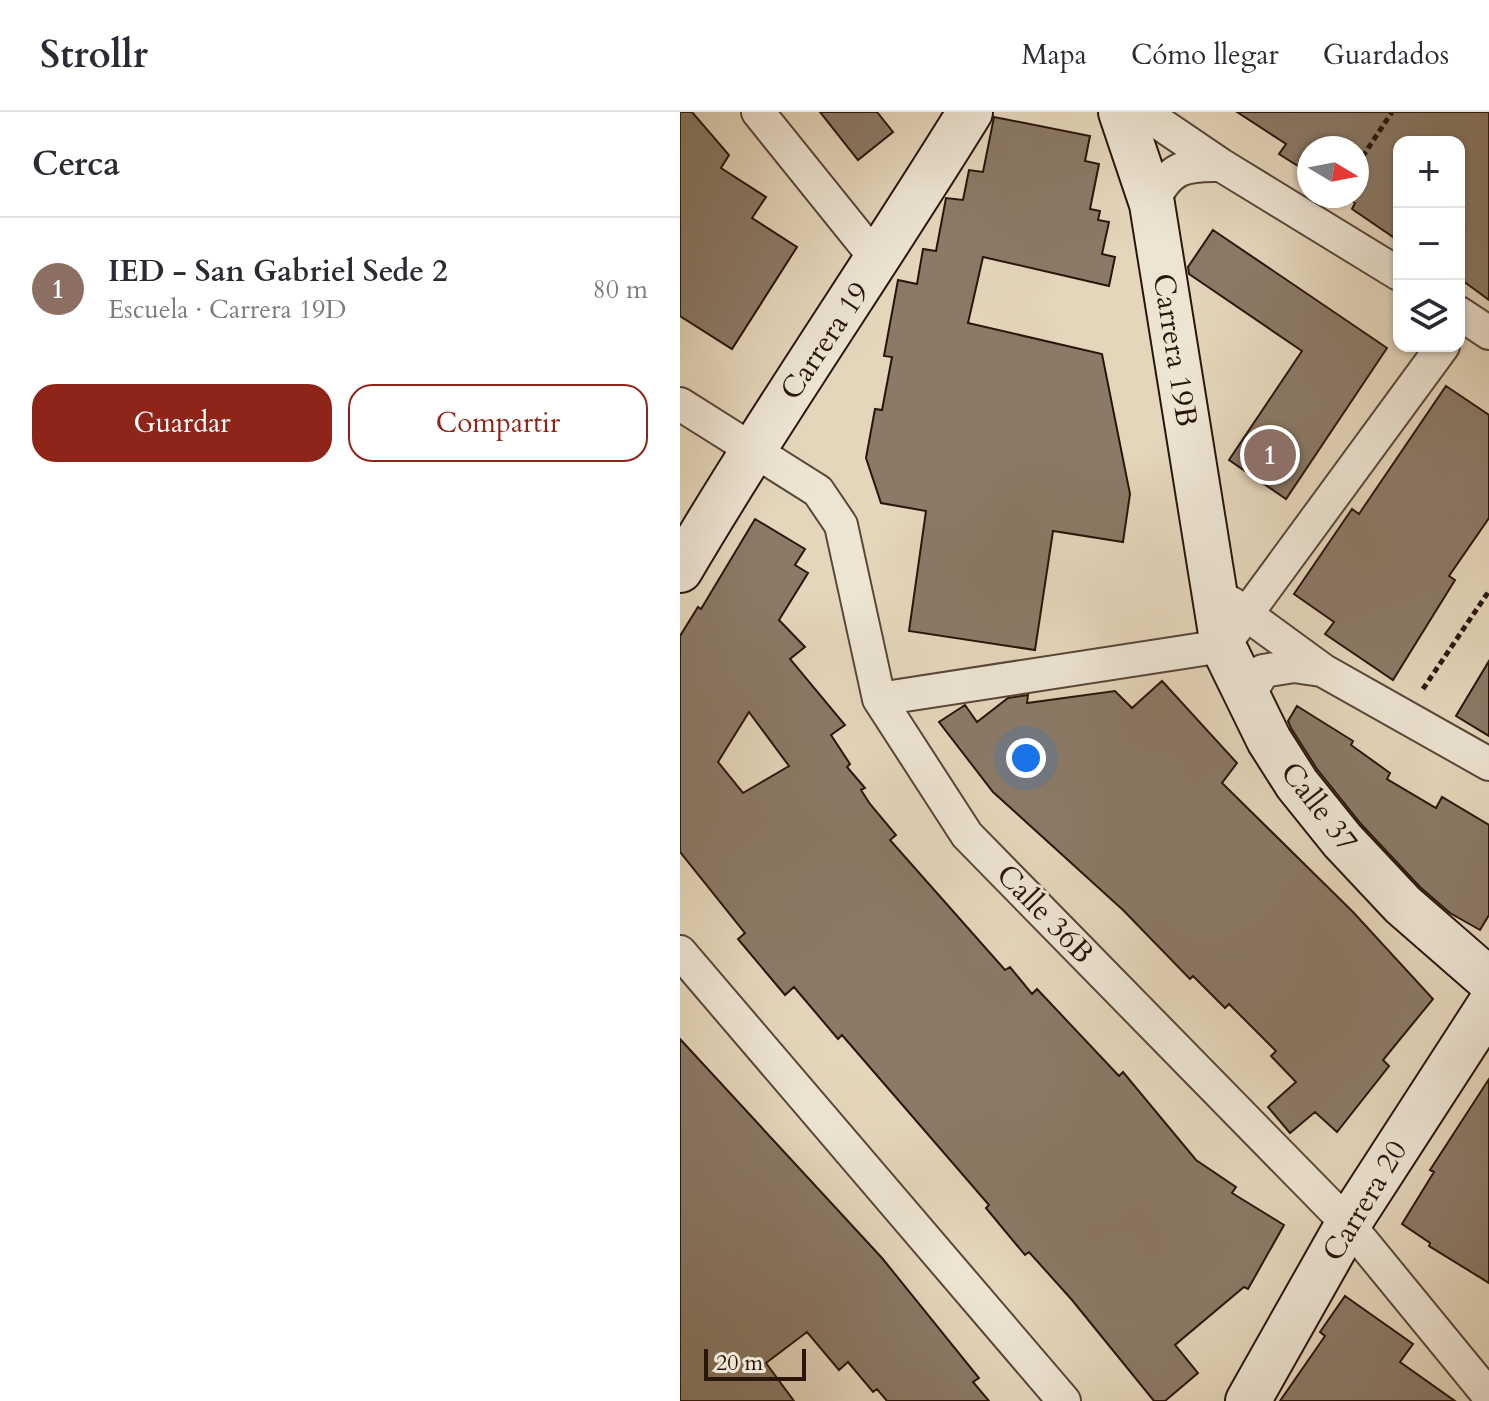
<!DOCTYPE html>
<html lang="es">
<head>
<meta charset="utf-8">
<style>
  :root { --surface:#fff; --page:#f2f2f3; --text:#2b2b33; --muted:#7c7c81; --line:#e1e1e2; --accent:#8f2418 }
  body { margin:0; font-family:Cardo,serif; background:var(--page); color:var(--text) }
  .controls { position:absolute; right:24px; top:24px; display:grid; overflow:hidden; border-radius:16px; box-shadow:0 2px 6px #0004 }
  .controls button { width:72px; height:72px; display:grid; place-items:center; padding:0; border:0; border-bottom:2px solid var(--line); background:var(--surface); color:var(--text); font:40px sans-serif }
  .compass { position:absolute; left:617px; top:24px; width:72px; height:72px; border-radius:50%; background:var(--surface); box-shadow:0 2px 6px #0004; rotate:100deg }
  .scale { position:absolute; left:24px; bottom:20px; width:102px; box-sizing:border-box; padding-left:8px; border:4px solid #29160b; border-top:0; font-size:22px; line-height:28px; white-space:nowrap; color:#29160b; -webkit-text-stroke:6px #ede4d3; paint-order:stroke }
  .you { position:absolute; left:346px; top:646px; width:28px; height:28px; margin:-20px; border:6px solid #fff; border-radius:50%; background:#1a73e8; box-shadow:0 0 0 12px #1a73e833 }
  .badge { display:grid; place-items:center; width:52px; height:52px; border-radius:50%; background:var(--accent); color:#fff; font-size:26px; font-weight:700 }
  .pin { position:absolute; translate:-50% -50%; border:4px solid #fff; box-shadow:0 2px 8px #0006 }
  .list { margin:0; padding:0; list-style:none }
  h2 { display:flex; justify-content:space-between; align-items:center; height:104px; margin:0; padding:0 32px; font-size:34px }
  h2 small { font-size:26px; font-weight:400; color:var(--muted) }
  .list li { display:grid; grid-template-columns:52px 1fr auto; gap:24px; align-items:center; box-sizing:border-box; height:144px; padding:0 32px; border-top:2px solid var(--line) }
  .list b { display:block; font-size:30px; white-space:nowrap }
  .list p { margin:0; font-size:26px; white-space:nowrap; color:var(--muted) }
  .list em { font-size:26px; font-style:normal; color:var(--muted) }
  .actions { display:flex; gap:16px; padding:24px 32px }
  .actions a { flex:1; padding:18px 0; border:2px solid var(--accent); border-radius:24px; text-align:center; font-size:28px; color:var(--accent) }
  .actions .main { background:var(--accent); color:#fff }
  .icon { flex:none; width:44px; height:44px; fill:none; stroke:currentColor; stroke-width:2; stroke-linecap:round; stroke-linejoin:round }
  .map { position:relative; flex:none; width:809px; height:1289px; overflow:hidden }
  header { display:flex; align-items:center; gap:48px; box-sizing:border-box; height:112px; padding:0 40px; background:var(--surface); border-bottom:2px solid var(--line) }
  header strong { font-size:38px }
  nav { display:flex; gap:44px; margin-inline-start:auto; font-size:28px }
  main { display:flex }
  aside { flex:1; background:var(--surface) }
  .map>svg:first-child { display:block }
  .building { fill:#8a7a67; stroke:#29160b; stroke-width:2; fill-rule:evenodd }
  .lines { fill:none; stroke-linecap:round; stroke-linejoin:round }
  .street-casing { stroke:#584637; stroke-width:36 }
  .secondary-casing { stroke:#29160b; stroke-width:48 }
  .path { stroke:#29160b; stroke-width:5; stroke-dasharray:6 4; stroke-linecap:butt }
  .street { stroke:#ede4d3; stroke-width:32 }
  .secondary { stroke:#ede4d3; stroke-width:44 }
  .labels { text-anchor:middle; dominant-baseline:central; stroke-width:6; stroke-linejoin:round; paint-order:stroke }
  .street-label { font-size:30px; fill:#29160b; stroke:#ede4d3 }
</style>
</head>
<body>
<header>
<strong>Strollr</strong>
<nav><a>Mapa</a><a>Cómo llegar</a><a>Guardados</a></nav>
</header>
<main>
<aside>
<h2>Cerca<small></small></h2>
<ul class="list">
<li><span class="badge" style="background:#8d6e63">1</span><div><b>IED - San Gabriel Sede 2</b><p>Escuela · Carrera 19D</p></div><em>80 m</em></li>
</ul>
<div class="actions"><a class="main">Guardar</a><a>Compartir</a></div>
</aside>
<div class="map">
<svg width="809" height="1289" viewBox="0 0 809 1289">
  <rect width="100%" height="100%" fill="#e4d6bb"/>
  <filter id="stains"><feTurbulence type="fractalNoise" baseFrequency=".0025" numOctaves="4"/><feColorMatrix values="0 0 0 0 .2 0 0 0 0 .09 0 0 0 0 .02 0 0 0 .5 -.17"/></filter>
  <radialGradient id="worn" r=".72"><stop offset=".6" stop-color="#630" stop-opacity="0"/><stop offset="1" stop-color="#630" stop-opacity=".3"/></radialGradient>
  <!-- building -->
  <path class="building" d="M0 0H12L49 43 41 56 86 85 72 106 117 135 52 237 0 204Z
    M140 0H197L213 20 178 48Z
    M557 0H809V188L779 166V30H719V129L672 97 675 91 664 84H677V36H629V61L599 42 606 32Z
    M314 5 410 24 405 49 419 52 410 97 420 99 418 108 429 110 422 142 435 145 429 174 303 145 288 211 422 242 450 382 443 430 373 419 355 538 229 519 246 399 201 391 186 346 195 297 202 298 212 245 204 244 218 168 237 172 243 137 256 139 266 86 283 88 289 58 303 60Z
    M533 118 707 236 606 387 549 348 622 239 509 162 508 155Z
    M766 274 809 303V406L769 464 775 468 713 568 645 522 654 510 614 482 672 397 679 402Z
    M75 407 125 437 115 453 128 461 99 508 125 535 110 547 165 613 151 623 170 652 167 655 185 676 181 678 190 692 216 723 210 728 325 858 330 855 352 882 357 877 439 964 443 960 516 1048 556 1075 552 1081 604 1113 568 1177 564 1175 495 1233 518 1261 485 1289H474L392 1188 349 1140 345 1143 306 1096 309 1093 162 923 158 927 114 875 105 883 58 827 65 821 0 740V524L18 495 21 497ZM69 600 109 654 63 681 38 650Z
    M809 549V624L776 604Z
    M482 569 557 651 542 671 673 800 753 887 703 948 709 954 657 1020 635 1000 610 1021 588 995 616 970 591 944 596 939 549 892 545 896 513 864 510 867 443 798 313 680 259 610 285 593 297 610 328 586 348 583 347 591 435 579 452 596Z
    M617 594 673 629 671 633 710 661 707 667 756 696 762 685 809 713V803L800 818 770 801 740 775 681 712 637 657 611 616 608 609Z
    M0 927 202 1146 299 1266 293 1270 309 1289H207L197 1277 193 1280 168 1250 159 1258 127 1220 86 1251 114 1289H0Z
    M809 967V1171L749 1134 750 1131 722 1112 754 1060 750 1058Z
    M665 1184 733 1232 720 1250 775 1289H600L645 1224 640 1220Z"/>
  <g class="lines">
    <!-- street casing -->
    <g class="street-casing">
      <path id="street" d="M78 0 198 149
        M463 0 541 53 719 162
        M472 92C488 56 503 52 541 53
        M779 201 809 221
        M0 292 138 379 161 413 199 587 287 723 668 1112 809 1284
        M551 491 644 559 809 652
        M568 585 583 559 614 554 641 558
        M199 587 543 534 763 234
        M0 840 384 1289"/>
    </g>
    <!-- secondary casing -->
    <g class="secondary-casing">
      <path id="secondary" d="M441 0 472 92 543 534 589 628 617 672 662 728 723 793 809 868
        M0 458C92 302 195 154 290 0
        M568 1289 668 1112 809 894"/>
    </g>
    <!-- path -->
    <path class="path" d="M677 53 712 0
      M743 577 809 479"/>
    <!-- street -->
    <use href="#street" class="street"/>
    <!-- secondary -->
    <use href="#secondary" class="secondary"/>
  </g>
  <g class="labels">
    <!-- street labels -->
    <g class="street-label">
      <text transform="translate(145 229) rotate(-56)">Carrera 19</text>
      <text transform="translate(495 238) rotate(81)">Carrera 19B</text>
      <text transform="translate(639 695) rotate(52)">Calle 37</text>
      <text transform="translate(365 802) rotate(46)">Calle 36B</text>
      <text transform="translate(685 1089) rotate(-59)">Carrera 20</text>
    </g>
  </g>
  <rect width="100%" height="100%" filter="url(#stains)"/>
  <rect width="100%" height="100%" fill="url(#worn)"/>
</svg>
<div class="controls">
<button>+</button>
<button>−</button>
<button><svg class="icon" aria-label="layers" viewBox="0 0 24 24"><path d="M12 4l9 5-9 5-9-5zM3 14l9 5 9-5"/></svg></button>
</div>
<svg class="compass" viewBox="-18 -18 36 36"><path d="M0-13l5 13h-10z" fill="#e53935"/><path d="M0 13l5-13h-10z" fill="#7c7c81"/></svg>
<div class="scale">20 m</div>
<div class="you"></div>
<div class="pin badge" style="left:590px;top:343px;background:#8d6e63">1</div>
</div>
</main>
</body>
</html>
